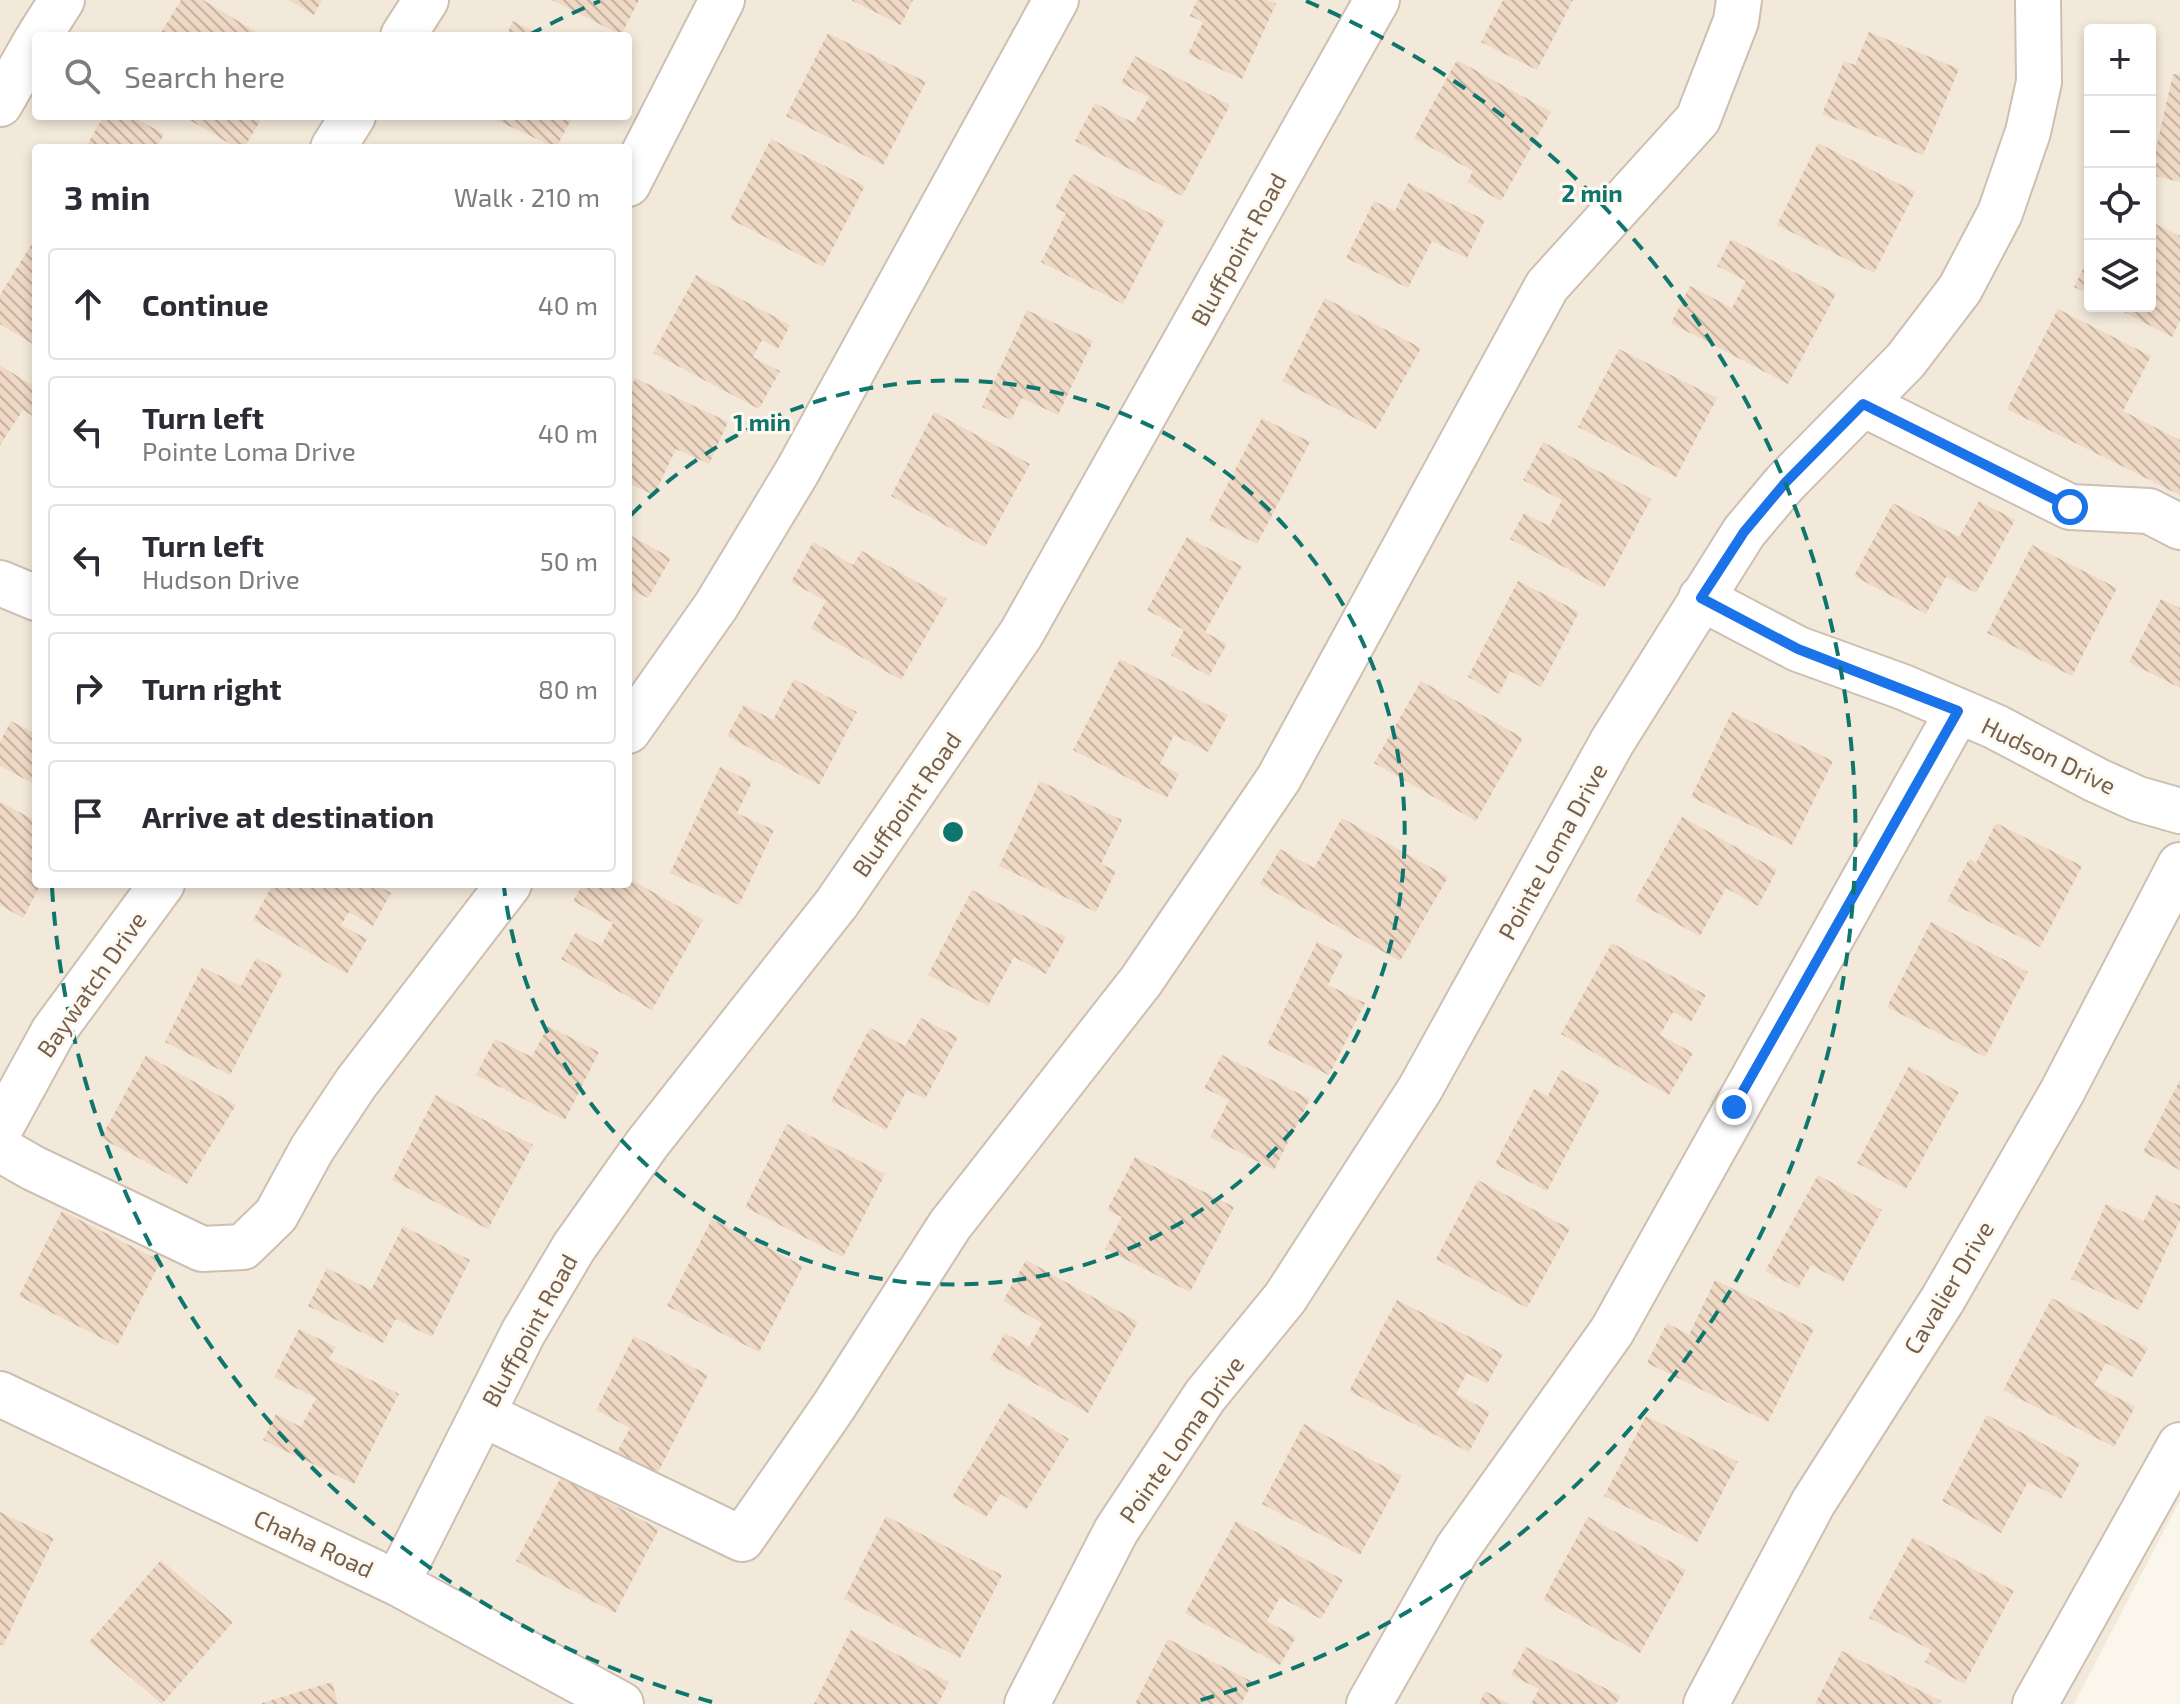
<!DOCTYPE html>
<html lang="en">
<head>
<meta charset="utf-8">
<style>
  :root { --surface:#fff; --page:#f7f7f7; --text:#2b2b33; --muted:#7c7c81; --line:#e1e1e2 }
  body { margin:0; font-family:"Exo 2",sans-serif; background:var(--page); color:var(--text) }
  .controls { position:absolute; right:24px; top:24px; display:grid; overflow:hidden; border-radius:8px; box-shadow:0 4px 12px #0003 }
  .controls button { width:72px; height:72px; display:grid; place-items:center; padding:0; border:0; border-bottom:2px solid var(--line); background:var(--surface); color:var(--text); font:40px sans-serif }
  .stop { position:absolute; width:24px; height:24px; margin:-18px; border:6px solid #1a73e8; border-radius:50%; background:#fff }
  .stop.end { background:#1a73e8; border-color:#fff; box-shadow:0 2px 8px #0008 }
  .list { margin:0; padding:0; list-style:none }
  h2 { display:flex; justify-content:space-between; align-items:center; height:104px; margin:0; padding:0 32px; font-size:34px }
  h2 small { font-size:26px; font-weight:400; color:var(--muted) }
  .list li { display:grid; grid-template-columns:52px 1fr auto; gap:24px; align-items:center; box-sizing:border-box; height:112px; margin:0 16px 16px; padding:0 16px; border:2px solid var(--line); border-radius:8px }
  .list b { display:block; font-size:30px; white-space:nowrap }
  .list p { margin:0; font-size:26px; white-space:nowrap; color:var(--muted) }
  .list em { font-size:26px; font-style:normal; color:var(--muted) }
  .icon { flex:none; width:44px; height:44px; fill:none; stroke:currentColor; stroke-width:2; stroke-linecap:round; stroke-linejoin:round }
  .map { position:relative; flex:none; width:2180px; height:1704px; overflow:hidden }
  .search { position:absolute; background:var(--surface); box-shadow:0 4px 12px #0003; left:32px; top:32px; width:600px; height:88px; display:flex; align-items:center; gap:20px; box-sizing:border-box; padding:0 28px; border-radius:8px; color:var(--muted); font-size:30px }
  .panel { position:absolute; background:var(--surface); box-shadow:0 4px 12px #0003; left:32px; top:144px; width:600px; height:744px; border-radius:8px }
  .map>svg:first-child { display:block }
  .residential { fill:#f3e9da; fill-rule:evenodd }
  .building { fill:url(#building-back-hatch) }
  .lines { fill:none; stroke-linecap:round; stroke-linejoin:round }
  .minor-casing { stroke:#cdbfb1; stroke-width:48 }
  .minor { stroke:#fff; stroke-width:44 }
  .route { stroke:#1a73e8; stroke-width:10 }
  .ring { fill:none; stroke:#0f766e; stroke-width:4; stroke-dasharray:14 10 }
  .labels { text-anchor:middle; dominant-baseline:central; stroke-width:6; stroke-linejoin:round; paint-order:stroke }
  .street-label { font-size:24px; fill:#755f4f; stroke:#fefaf2 }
  .centre { fill:#0f766e; stroke:#fefaf2; stroke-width:4 }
  .ring-label { font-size:24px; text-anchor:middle; font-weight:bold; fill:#0f766e; stroke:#fefaf2; stroke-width:6; stroke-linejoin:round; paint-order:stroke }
</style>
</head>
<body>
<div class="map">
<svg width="2180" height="1704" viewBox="0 0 2180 1704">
  <defs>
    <pattern id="building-back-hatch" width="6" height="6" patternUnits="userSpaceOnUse" patternTransform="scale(2)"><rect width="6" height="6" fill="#efd8c4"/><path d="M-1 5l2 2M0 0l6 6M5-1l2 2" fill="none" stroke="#c6b2a2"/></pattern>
  </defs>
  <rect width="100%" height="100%" fill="#fbf6eb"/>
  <!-- residential -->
  <path class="residential" d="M0 0H2180V1500L2074 1704H0ZM2090 30H2150V306H2090ZM36 36H628V116H36ZM36 148H628V884H36Z"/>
  <!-- building -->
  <path class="building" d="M181 0H203L263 36H159Z
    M289 0H322L314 15Z
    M552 0H639L621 35Z
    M851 0H913L901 25Z
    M1197 0H1267L1276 4 1242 79 1188 54 1203 22 1190 16Z
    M1503 0H1573L1537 70 1481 42Z
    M513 21 543 36H506Z
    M1869 32 1959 69 1923 155 1822 114 1844 61 1855 65Z
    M828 33 926 82 883 165 786 116Z
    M1135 56 1230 105 1182 196 1075 141 1095 103 1134 123 1149 97 1121 83Z
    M1457 60 1551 112 1501 201 1467 182 1473 171 1414 138Z
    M2173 74 2180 75V182L2150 175Z
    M104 116H131L164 134 156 148H85Z
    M183 116H252L260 121 244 148H237Z
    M498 116H573L556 148 496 120Z
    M771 139 865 186 823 267 730 219Z
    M1818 143 1915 192 1874 273 1777 225Z
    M1073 174 1165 221 1123 304 1041 262 1066 213 1055 208Z
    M1408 183 1485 220 1467 258 1432 241 1408 288 1346 258 1374 201 1395 211Z
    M2150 221 2180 236V321L2172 337 2112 306H2150Z
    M36 237V346L0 324V295Z
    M1731 239 1836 294 1788 384 1671 323 1690 286 1732 308 1746 281 1717 266Z
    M2090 255V295L2074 287Z
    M696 275 790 325 778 349 762 340 753 357 780 371 759 409 653 353Z
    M1325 298 1421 348 1376 429 1282 381Z
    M2058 309 2151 356 2123 411 2180 440V495L2007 409Z
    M1027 310 1093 341 1058 415 1022 398 1011 420 982 407Z
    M1619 349 1717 398 1676 477 1578 427Z
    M0 365 36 388V418L23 410 0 445Z
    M635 378 728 422 709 464 676 449 654 495 628 483V393Z
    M934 412 1030 464 985 547 891 496Z
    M1262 418 1310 442 1257 544 1209 520Z
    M1543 442 1651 499 1604 588 1510 539 1524 513 1549 526 1562 500 1523 480Z
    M1979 501 2015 520 1976 593 1946 577 1926 614 1854 576 1893 503 1959 537Z
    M628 534 671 558 648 598 628 588Z
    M1187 537 1242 566 1205 632 1227 644 1209 676 1171 655 1184 630 1147 610Z
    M813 542 853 565 862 551 947 599 901 680 811 628 826 601 791 582Z
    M2032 545 2117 588 2072 676 1987 633Z
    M1518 581 1579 612 1541 687 1510 671 1499 694 1468 677Z
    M2161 599 2180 608V688L2129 662Z
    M1120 659 1228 715 1208 752 1174 735 1160 764 1179 774 1167 798 1073 750Z
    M794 679 857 712 819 785 727 736 744 705 773 720Z
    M1421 681 1523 738 1476 821 1374 763Z
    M1732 712 1833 761 1792 845 1691 797Z
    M11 721 36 734V785L0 766V742Z
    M720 767 752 782 737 813 774 830 739 905 670 873Z
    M1040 781 1122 820 1101 864 1116 871 1096 912 999 866Z
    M0 802 36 821V884H41L23 918 0 905Z
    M1682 817 1777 870 1758 906 1726 888 1700 936 1635 901Z
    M1342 818 1448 877 1400 961 1260 884 1280 849 1314 868Z
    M1996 823 2082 866 2040 947 1947 901 1969 859 1976 863Z
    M628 878 703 920 652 1010 561 959 576 932 601 946 613 923 573 901 583 884H628Z
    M273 884H375L391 893 373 926 349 912 341 925 367 939 347 974 253 920Z
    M972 890 1066 937 1046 974 1014 957 988 1006 928 975Z
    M1931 922 2028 972 1985 1057 1887 1007Z
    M1317 942 1343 954 1328 985 1365 1003 1329 1075 1267 1045Z
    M1612 943 1706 995 1691 1022 1673 1012 1660 1035 1693 1053 1669 1095 1561 1034Z
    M256 958 283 972 230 1075 165 1042 202 967 241 986Z
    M921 1018 958 1037 925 1099 907 1090 886 1130 831 1101 870 1028 905 1046Z
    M548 1026 599 1052 565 1120 476 1075 495 1039 532 1057Z
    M146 1055 236 1105 187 1184 101 1138Z
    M1222 1055 1310 1099 1274 1170 1210 1137 1229 1100 1204 1088Z
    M1909 1066 1959 1092 1906 1189 1857 1163Z
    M1561 1070 1600 1090 1547 1191 1495 1164 1534 1089 1548 1096Z
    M2180 1080V1170L2143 1152Z
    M436 1095 533 1145 488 1229 392 1180Z
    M787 1124 885 1174 843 1257 745 1207Z
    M1135 1157 1234 1207 1190 1292 1105 1249 1122 1217 1107 1210Z
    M1818 1175 1882 1210 1843 1282 1811 1265 1798 1288 1765 1271Z
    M1478 1180 1570 1229 1527 1308 1436 1259Z
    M2156 1195 2180 1206V1220L2139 1310 2071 1279 2106 1204 2144 1221Z
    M62 1211 161 1261 117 1346 19 1296Z
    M712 1219 803 1266 759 1352 667 1306Z
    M403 1226 470 1260 432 1337 396 1319 383 1343 308 1306 327 1268 371 1290Z
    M1026 1260 1138 1322 1088 1413 990 1359 1005 1333 1029 1347 1042 1323 1003 1301Z
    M1715 1280 1814 1329 1768 1422 1647 1363 1667 1323 1689 1335Z
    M2052 1298 2148 1348 2132 1377 2106 1363 2094 1385 2135 1407 2114 1447 2003 1390Z
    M1397 1300 1503 1354 1487 1384 1467 1373 1456 1394 1490 1412 1469 1452 1349 1391Z
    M299 1329 336 1347 329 1359 399 1394 354 1484 263 1440 276 1414 301 1427 316 1398 274 1377Z
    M634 1336 708 1375 658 1472 617 1452 630 1428 596 1410Z
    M1009 1403 1069 1439 1026 1510 1001 1494 986 1517 952 1497Z
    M1987 1415 2080 1463 2061 1499 2028 1482 2001 1533 1942 1501Z
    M1646 1416 1738 1462 1697 1542 1604 1496Z
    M1304 1424 1402 1476 1360 1555 1262 1504Z
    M561 1477 659 1529 615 1613 516 1561Z
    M0 1512 54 1538 3 1646 0 1644Z
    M886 1516 1002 1575 960 1658 844 1599Z
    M1588 1517 1686 1570 1640 1653 1543 1600Z
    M1236 1521 1343 1580 1321 1619 1280 1597 1267 1621 1296 1637 1280 1665 1185 1613Z
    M1913 1537 2014 1591 1964 1684 1925 1662 1931 1650 1869 1618Z
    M161 1560 233 1622 162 1704 89 1642Z
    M851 1630 949 1682 938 1704H814Z
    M1168 1639 1253 1682 1241 1704H1135Z
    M1526 1647 1620 1696 1616 1704H1531L1539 1689 1511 1675Z
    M1842 1651 1941 1701 1939 1704H1815Z
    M332 1682 338 1704H262V1703Z
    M1485 1691 1510 1704H1479Z"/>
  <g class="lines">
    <!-- minor casing -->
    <g class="minor-casing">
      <path id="minor" d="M39 36 62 0
        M403 36 426 0
        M0 104 36 41
        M333 148 353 116
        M628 184 722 0
        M1863 404 2070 507 2149 511 2180 527
        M0 583 36 598
        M1701 598 1798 649 1903 687 1996 727 2096 780 2138 799 2180 811
        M628 731 716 606 797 472 1056 0
        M0 1129 53 1032 162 884
        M0 1149 33 1168 202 1249 243 1247 276 1215 312 1149 356 1083 509 884
        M0 1394 397 1583 621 1704
        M482 1414 742 1539 834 1406 950 1225 1141 981 1279 778 1547 286 1698 119 1736 21 1739 0
        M397 1583 523 1333 574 1247 647 1144 837 903 1021 634 1377 0
        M1027 1704 1116 1531 1205 1396 1285 1298 1420 1089 1612 742 1744 532 1785 483 1906 360 1960 289 2000 213 2028 132 2039 82 2038 0
        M1369 1704 1457 1549 1612 1331 1958 711
        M1706 1704 1813 1503 1943 1299 2062 1092 2180 865
        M2035 1704 2180 1445"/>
    </g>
    <!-- minor -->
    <use href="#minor" class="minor"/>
  </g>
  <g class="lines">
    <!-- route -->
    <path class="route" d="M1734 1107 1958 711 1798 649 1701 598 1744 532 1785 483 1863 404 2070 507"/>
  </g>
  <!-- distance rings -->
  <g class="ring">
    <path d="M631 515A452 452 0 1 1 504 887"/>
    <path d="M712 1702A903 903 0 0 1 52 887M529 35A903 903 0 0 1 600 1M1306 1A903 903 0 0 1 1194 1702"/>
  </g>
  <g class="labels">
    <!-- street labels -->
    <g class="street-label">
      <text transform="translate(1238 249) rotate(-61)">Bluffpoint Road</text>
      <text transform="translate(2049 755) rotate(26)">Hudson Drive</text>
      <text transform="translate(906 804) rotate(-55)">Bluffpoint Road</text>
      <text transform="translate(1552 851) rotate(-61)">Pointe Loma Drive</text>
      <text transform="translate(91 984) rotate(-55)">Baywatch Drive</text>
      <text transform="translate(1948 1287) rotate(-59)">Cavalier Drive</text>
      <text transform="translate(529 1330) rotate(-61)">Bluffpoint Road</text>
      <text transform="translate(1181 1439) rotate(-55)">Pointe Loma Drive</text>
      <text transform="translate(314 1543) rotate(25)">Chaha Road</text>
    </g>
  </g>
  <circle cx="953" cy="832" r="12" class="centre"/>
  <g class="ring-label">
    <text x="1592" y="202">2 min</text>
    <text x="762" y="431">1 min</text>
  </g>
</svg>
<div class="controls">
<button>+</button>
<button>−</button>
<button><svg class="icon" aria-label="locate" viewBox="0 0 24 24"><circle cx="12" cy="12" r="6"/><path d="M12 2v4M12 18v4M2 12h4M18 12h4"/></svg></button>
<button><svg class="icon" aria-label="layers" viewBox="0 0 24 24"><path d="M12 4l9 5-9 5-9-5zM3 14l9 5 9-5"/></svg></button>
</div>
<div class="stop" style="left:2070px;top:507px"></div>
<div class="stop end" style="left:1734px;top:1107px"></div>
<div class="search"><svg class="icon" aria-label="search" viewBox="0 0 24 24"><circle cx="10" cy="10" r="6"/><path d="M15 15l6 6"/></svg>Search here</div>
<section class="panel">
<h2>3 min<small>Walk · 210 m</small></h2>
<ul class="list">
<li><svg class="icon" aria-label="ahead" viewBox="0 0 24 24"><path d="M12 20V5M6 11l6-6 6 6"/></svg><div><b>Continue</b></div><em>40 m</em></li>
<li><svg class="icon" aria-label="left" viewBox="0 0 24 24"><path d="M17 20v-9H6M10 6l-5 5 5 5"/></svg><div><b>Turn left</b><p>Pointe Loma Drive</p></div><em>40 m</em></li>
<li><svg class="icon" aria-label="left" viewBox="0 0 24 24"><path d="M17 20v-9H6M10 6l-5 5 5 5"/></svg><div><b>Turn left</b><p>Hudson Drive</p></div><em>50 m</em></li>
<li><svg class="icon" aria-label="right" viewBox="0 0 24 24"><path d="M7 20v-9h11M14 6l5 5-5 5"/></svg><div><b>Turn right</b></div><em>80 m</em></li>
<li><svg class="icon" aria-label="arrive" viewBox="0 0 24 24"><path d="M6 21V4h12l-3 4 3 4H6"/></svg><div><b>Arrive at destination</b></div></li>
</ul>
</section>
</div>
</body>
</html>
